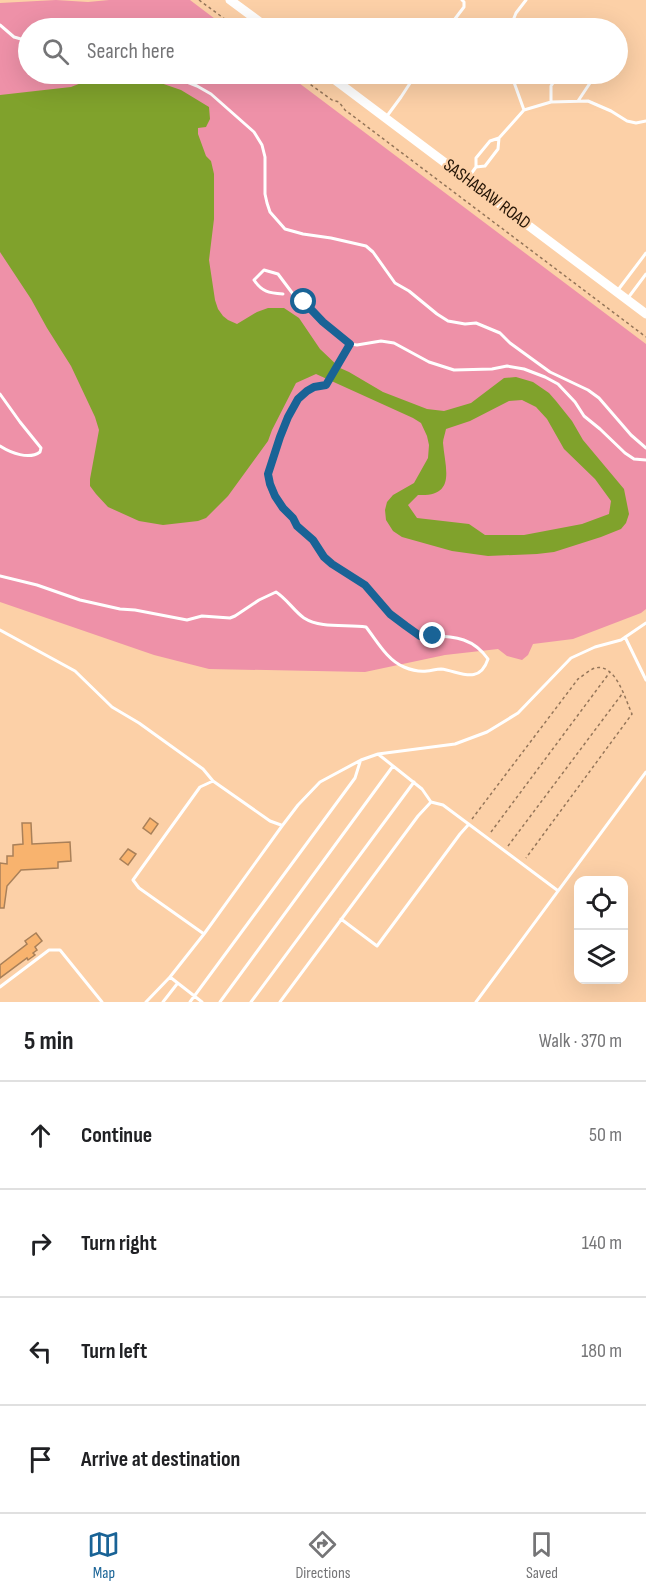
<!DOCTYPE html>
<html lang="en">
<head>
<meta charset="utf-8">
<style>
  :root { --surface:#fff; --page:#f2f2f2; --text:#202124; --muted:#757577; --line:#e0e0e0; --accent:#196396 }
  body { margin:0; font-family:"Sofia Sans Condensed",sans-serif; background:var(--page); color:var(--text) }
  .controls { position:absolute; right:18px; bottom:18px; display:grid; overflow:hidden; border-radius:12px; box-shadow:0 6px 24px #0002 }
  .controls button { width:54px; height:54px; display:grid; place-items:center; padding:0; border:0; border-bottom:2px solid var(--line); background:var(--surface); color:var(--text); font:30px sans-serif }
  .stop { position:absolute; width:18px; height:18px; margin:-14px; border:4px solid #196396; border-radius:50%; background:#fff }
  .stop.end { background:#196396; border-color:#fff; box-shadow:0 2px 6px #0008 }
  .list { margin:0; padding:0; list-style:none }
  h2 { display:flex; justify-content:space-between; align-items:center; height:78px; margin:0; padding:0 24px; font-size:26px }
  h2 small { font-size:20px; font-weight:400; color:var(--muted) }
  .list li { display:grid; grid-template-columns:39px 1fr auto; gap:18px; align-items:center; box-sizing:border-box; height:108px; padding:0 24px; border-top:2px solid var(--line) }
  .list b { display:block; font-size:22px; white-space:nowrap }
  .list em { font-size:20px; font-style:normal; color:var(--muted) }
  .icon { flex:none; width:33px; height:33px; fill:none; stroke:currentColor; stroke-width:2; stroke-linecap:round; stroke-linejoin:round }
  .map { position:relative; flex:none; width:646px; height:1002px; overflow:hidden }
  .search { position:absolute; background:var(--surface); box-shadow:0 6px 24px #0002; left:18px; right:18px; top:18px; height:66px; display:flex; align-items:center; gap:15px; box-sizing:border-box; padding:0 21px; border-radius:33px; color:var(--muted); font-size:22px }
  .sheet { height:510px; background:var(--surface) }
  nav { display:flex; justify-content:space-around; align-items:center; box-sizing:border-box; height:84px; border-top:2px solid var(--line); background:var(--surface); font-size:16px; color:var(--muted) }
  nav a { display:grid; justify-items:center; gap:3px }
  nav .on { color:var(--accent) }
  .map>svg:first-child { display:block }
  .green { fill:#ee91a8 }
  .water { fill:#80a22c; fill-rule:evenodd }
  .building { fill:#f8b36e; stroke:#a98059; stroke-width:1.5 }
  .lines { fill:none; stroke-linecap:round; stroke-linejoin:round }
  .path { stroke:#947559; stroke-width:1.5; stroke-dasharray:3 3; stroke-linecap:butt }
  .lane { stroke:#fff; stroke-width:3 }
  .secondary { stroke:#fff; stroke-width:9 }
  .route { stroke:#196396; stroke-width:8 }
  .labels { text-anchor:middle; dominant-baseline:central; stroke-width:4.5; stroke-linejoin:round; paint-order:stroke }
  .street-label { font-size:18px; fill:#241405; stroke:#fcd0a7 }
</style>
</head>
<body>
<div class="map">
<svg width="646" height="1002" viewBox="0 0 646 1002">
  <rect width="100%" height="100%" fill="#fcd0a7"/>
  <!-- green -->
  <path class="green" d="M56 0 88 2 109 0H190L227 28H28V74H287L646 344V609L641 613 573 639 533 644 528 655 522 660 507 656 498 649 445 655 365 672 209 669 154 655 0 602V3Z"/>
  <!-- water -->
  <path class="water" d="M128 75 149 79 181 90 209 107 210 119 206 127 198 128V134L206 156 211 161 214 174V219L209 260 215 300 218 309 223 316 228 320 237 324 257 312 268 308H284L299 318 320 349 340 368 349 372 383 392 427 409 444 411 471 403 504 378 516 377 533 382 549 393 556 401 572 421 583 440 624 489 629 514 626 523 621 529 601 537 554 552 537 554 488 556 452 551 402 537 393 531 386 520 385 510 387 502 393 495 414 483 428 458 429 445 427 436 421 423 413 418 316 374 296 383 272 430 268 441 228 496 206 518 198 521 163 525 139 521 108 507 96 494 90 486V479L99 430 95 417 71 366 47 328 31 299 0 252V95L71 87 89 80ZM522 400 536 407 547 419 564 449 595 479 611 501 609 514 582 524 524 535H485L469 524 417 518 408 505 418 495C457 497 445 468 443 443 443 439 445 434 446 429L470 421 509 401Z"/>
  <!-- building -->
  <path class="building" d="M150 818 158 824 151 834 143 828Z
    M22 823H31L32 844 70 842 71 861 58 862V868L21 870 7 886 4 908H0V863L7 864V856H13V845L23 844Z
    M128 849 136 854 128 865 120 859Z
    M36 933 42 941 35 947 37 950 33 953 35 955 28 960 27 958 0 978V965L27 944 25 941Z"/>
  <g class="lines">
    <!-- path -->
    <path class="path" d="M199 0 237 28
      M296 74 332 100 339 102 345 110 646 337
      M472 819 578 679C583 676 589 670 595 668 616 663 625 699 632 714L526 858
      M491 832 610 672
      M508 846 622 694"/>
    <!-- lane -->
    <path class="lane" d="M0 25 14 37 28 41
      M448 28 464 7V2L462 0
      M510 28 516 13 526 0
      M167 74 197 86 211 94 254 132 262 145 265 157V194L267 203 270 212 285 229 303 234 331 238 366 246 373 252 395 283 409 291 437 314 448 321 465 324 476 323 500 333 510 343 550 372 588 390 599 398 631 435 646 448
      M511 74 524 110
      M578 101 596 74
      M551 102V86L559 74
      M387 116 401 97 416 74
      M499 138 498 149 485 166 476 167V158L490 141 499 138 524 110 551 102 588 101 611 111 627 121 636 123 646 121
      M468 178 476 167
      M618 290 646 253
      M283 294C269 293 262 292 254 280L264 270 278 274 293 294 304 301 332 331 350 344 357 345 381 341 394 343 429 362 454 370 492 369 507 366 524 369 545 377 558 384 575 402 584 416 600 429 625 453 634 459 646 460
      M628 298 646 274
      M0 394 20 422 41 448 40 452C29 460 11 453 0 446
      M0 576 37 585 80 600 120 609 135 610 187 620 202 616 230 618 235 616 259 600 276 592C287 599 294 611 304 618 321 629 347 624 366 627 377 641 387 660 404 667 411 670 419 672 427 671 431 671 436 669 441 669 459 671 479 686 488 659 474 639 456 636 432 636 428 635 423 637 419 635 397 626 382 602 365 586 356 576 342 572 331 563 324 557 320 549 314 542 310 536 302 532 298 526 297 525 294 519 293 518 290 515 286 512 283 509 278 502 273 493 270 485 265 467 277 444 284 428 293 406 300 389 326 385L350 344
      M0 630 75 671 112 707 139 723 203 769 213 781
      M625 637 646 680
      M378 754 422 789 431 802
      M341 919 377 946 460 834 469 824
      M204 934 139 888 133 880 200 787 213 781 270 821 281 825
      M170 977 202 1002
      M0 987 49 950H60L102 1002
      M146 1002 170 977 204 934 282 826 298 805 320 782 361 760 378 754 455 744 487 732 518 713 571 658 595 647 621 640 646 623
      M163 1002 177 984
      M190 1002 355 778 360 762
      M220 1002 393 766
      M251 1002 414 782
      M280 1002 418 816 431 802 443 805 557 890
      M476 1002 646 772"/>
    <!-- secondary -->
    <path class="secondary" d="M230 0 268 28
      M327 74 646 314"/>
  </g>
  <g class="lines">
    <!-- route -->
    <path class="route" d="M304 302 323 322 350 344 326 385 314 387 307 391 298 399 288 417 280 437 268 474 270 484 275 496 283 508 293 518 297 526 313 540 324 557 332 564 365 585 390 614 406 626 420 636H433"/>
  </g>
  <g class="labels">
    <!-- street labels -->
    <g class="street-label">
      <text transform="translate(487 194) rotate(37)">SASHABAW ROAD</text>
    </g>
  </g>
</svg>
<div class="controls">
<button><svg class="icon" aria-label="locate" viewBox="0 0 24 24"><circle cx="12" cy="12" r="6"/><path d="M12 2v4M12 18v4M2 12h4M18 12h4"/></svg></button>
<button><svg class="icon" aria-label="layers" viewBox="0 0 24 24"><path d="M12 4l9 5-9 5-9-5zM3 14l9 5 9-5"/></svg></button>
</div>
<div class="stop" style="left:304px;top:302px"></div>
<div class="stop end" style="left:433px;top:636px"></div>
<div class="search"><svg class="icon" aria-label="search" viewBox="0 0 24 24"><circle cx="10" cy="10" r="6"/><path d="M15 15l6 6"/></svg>Search here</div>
</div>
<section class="sheet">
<h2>5 min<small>Walk · 370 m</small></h2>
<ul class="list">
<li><svg class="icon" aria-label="ahead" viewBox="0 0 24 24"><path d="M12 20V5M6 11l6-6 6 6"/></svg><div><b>Continue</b></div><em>50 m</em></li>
<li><svg class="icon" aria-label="right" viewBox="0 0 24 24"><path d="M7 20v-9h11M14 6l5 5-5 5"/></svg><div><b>Turn right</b></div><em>140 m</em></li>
<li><svg class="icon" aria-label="left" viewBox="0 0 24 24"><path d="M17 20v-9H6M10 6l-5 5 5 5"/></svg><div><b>Turn left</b></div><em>180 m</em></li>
<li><svg class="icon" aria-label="arrive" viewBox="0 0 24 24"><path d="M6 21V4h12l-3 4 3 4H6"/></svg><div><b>Arrive at destination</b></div></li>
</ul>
</section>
<nav>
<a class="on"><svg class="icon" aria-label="map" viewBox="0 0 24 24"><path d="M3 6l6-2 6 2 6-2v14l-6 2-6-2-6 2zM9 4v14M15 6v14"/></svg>Map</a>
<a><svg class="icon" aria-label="directions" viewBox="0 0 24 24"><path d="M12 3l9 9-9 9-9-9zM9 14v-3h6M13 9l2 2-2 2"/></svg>Directions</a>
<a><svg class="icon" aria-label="saved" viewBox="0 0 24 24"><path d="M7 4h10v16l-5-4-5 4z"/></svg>Saved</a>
</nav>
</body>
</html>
